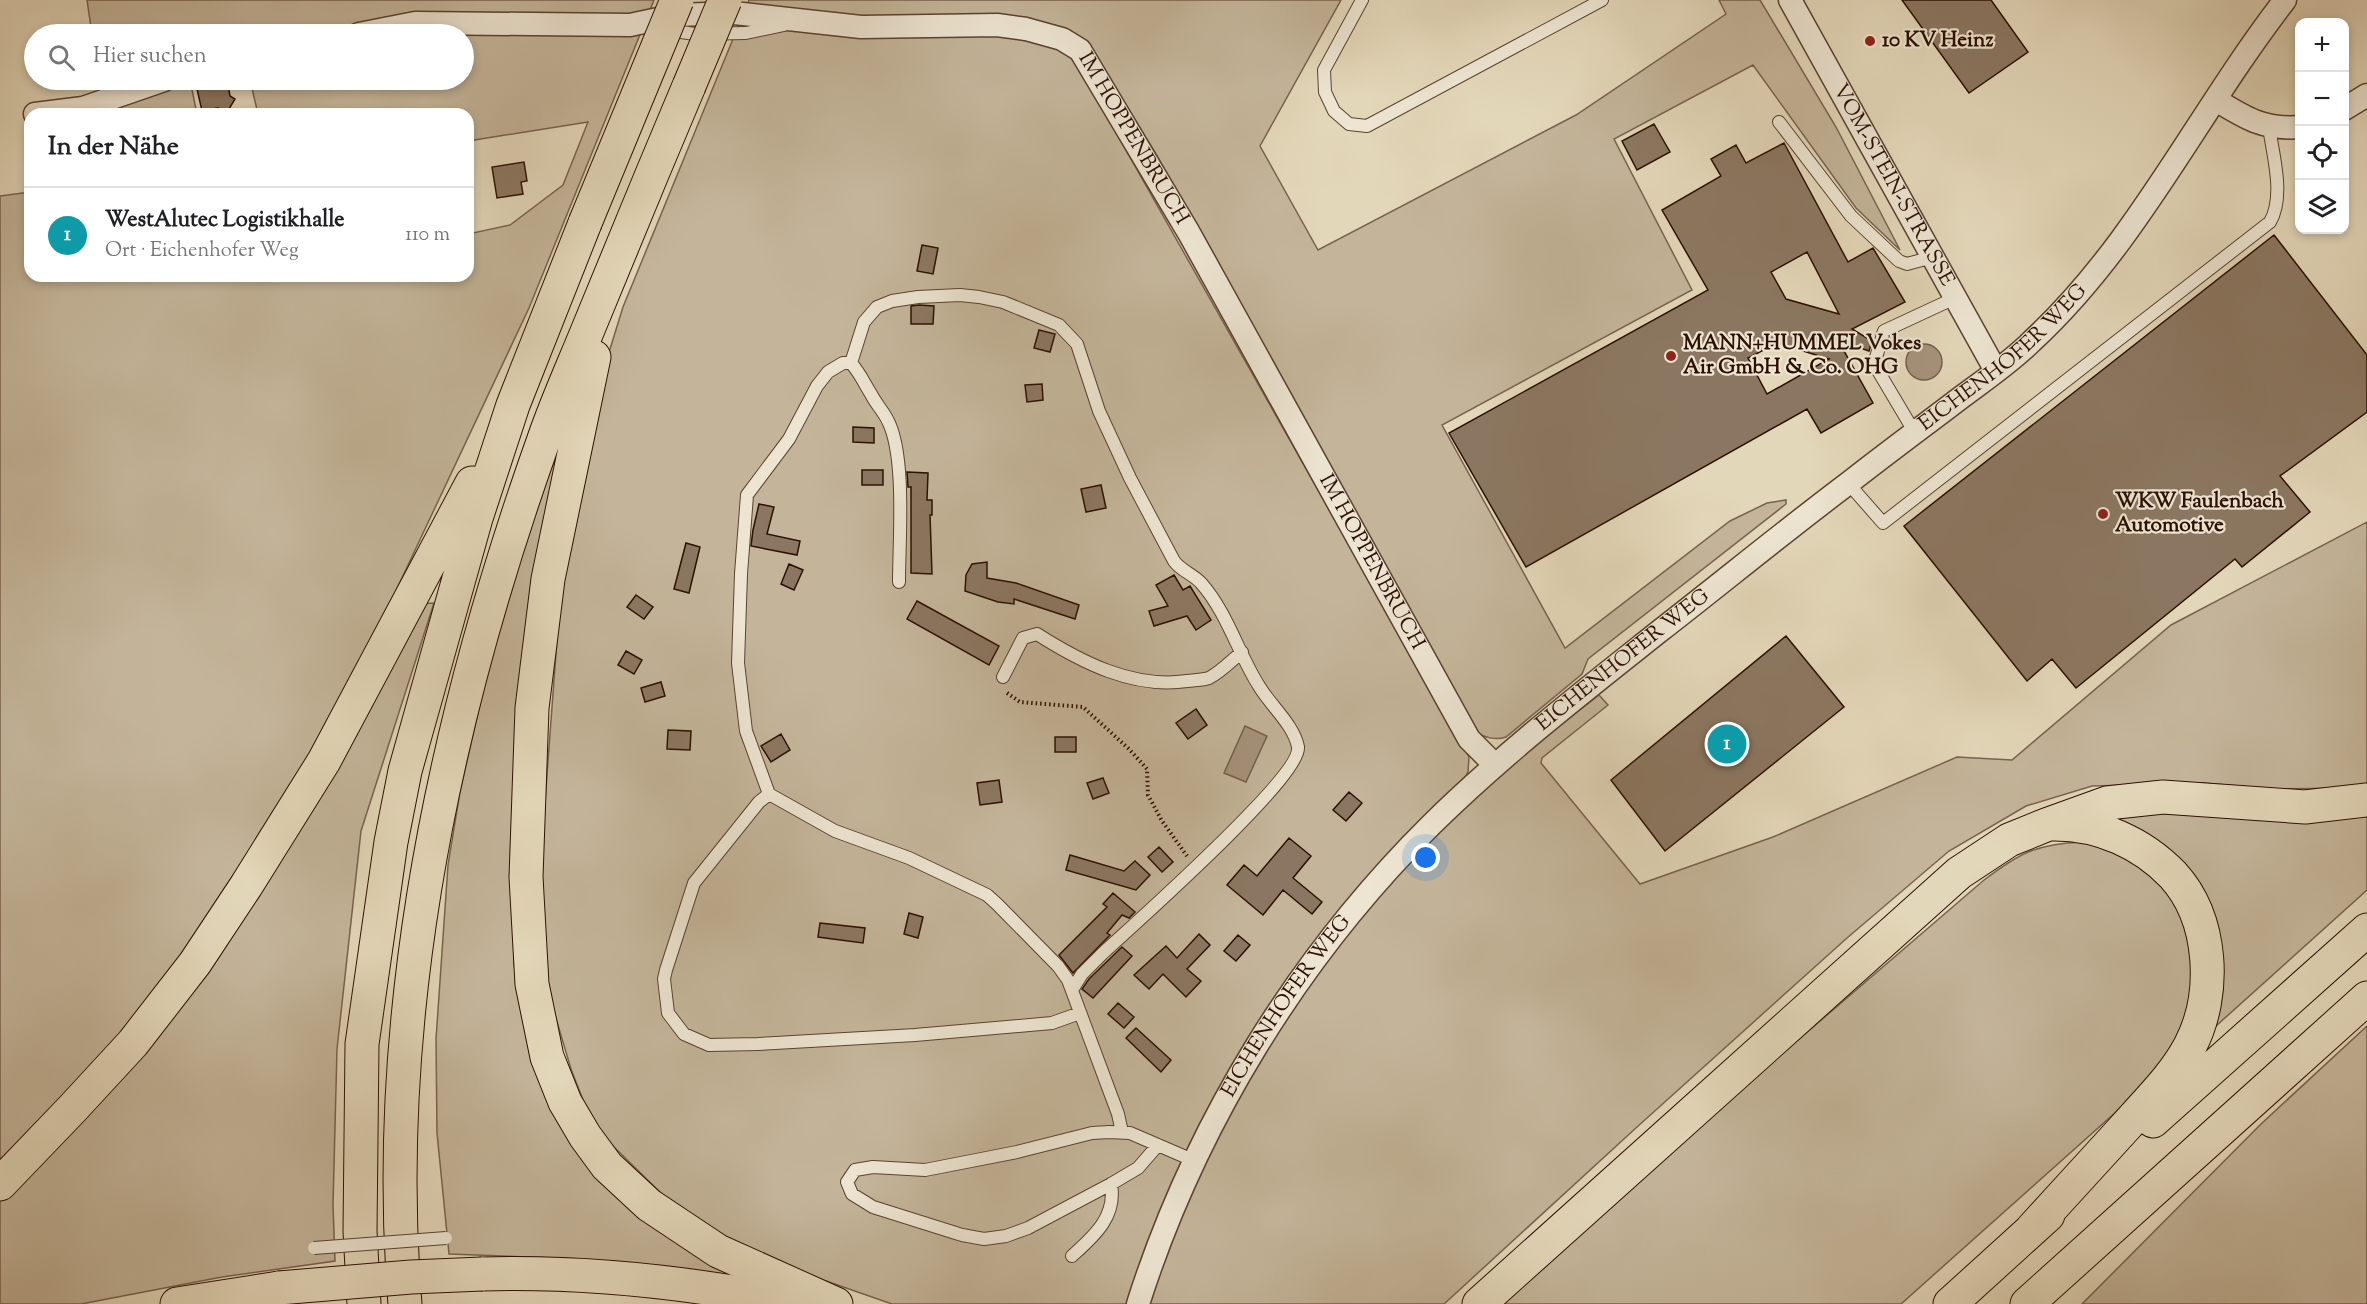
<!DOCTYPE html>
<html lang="de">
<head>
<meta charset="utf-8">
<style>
  :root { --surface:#fff; --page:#f6f6f6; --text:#202124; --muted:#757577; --line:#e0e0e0; --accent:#d93025 }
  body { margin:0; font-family:"Sorts Mill Goudy",serif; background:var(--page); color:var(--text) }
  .controls { position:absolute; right:18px; top:18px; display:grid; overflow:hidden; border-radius:12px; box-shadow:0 3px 9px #0003 }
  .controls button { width:54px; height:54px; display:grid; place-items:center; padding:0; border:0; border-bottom:2px solid var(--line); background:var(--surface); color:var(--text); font:30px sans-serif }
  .you { position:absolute; left:1426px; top:858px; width:21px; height:21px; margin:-15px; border:4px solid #fff; border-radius:50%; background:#1a73e8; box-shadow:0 0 0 9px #1a73e833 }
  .badge { display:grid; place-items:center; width:39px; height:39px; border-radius:50%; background:var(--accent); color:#fff; font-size:20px; font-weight:700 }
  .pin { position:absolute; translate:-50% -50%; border:3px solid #fff; box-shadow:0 2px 6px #0006 }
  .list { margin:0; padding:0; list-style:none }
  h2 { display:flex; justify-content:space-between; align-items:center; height:78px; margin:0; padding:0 24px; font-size:26px }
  h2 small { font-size:20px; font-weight:400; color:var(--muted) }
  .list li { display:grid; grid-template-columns:39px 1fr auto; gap:18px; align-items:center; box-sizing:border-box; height:96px; padding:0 24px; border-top:2px solid var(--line) }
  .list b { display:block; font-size:22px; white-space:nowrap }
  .list p { margin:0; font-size:20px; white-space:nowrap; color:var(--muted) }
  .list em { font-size:20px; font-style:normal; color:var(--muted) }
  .icon { flex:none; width:33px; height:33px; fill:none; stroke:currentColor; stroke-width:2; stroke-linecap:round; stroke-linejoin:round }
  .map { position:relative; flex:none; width:2367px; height:1304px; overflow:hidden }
  .search { position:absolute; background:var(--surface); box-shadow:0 3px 9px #0003; left:24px; top:24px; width:450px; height:66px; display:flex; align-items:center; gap:15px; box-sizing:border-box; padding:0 21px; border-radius:33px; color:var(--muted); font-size:22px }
  .panel { position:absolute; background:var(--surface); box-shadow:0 3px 9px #0003; left:24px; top:108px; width:450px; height:174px; border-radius:18px }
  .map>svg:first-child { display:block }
  .green { fill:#c4b59a; stroke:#78624e; stroke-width:1.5 }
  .water { fill:#a5937b; stroke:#755f4b; stroke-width:1.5 }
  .building { fill:#8b7761; stroke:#2c1002; stroke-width:1.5; fill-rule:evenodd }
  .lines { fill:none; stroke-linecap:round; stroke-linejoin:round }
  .lane-casing { stroke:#5a4230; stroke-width:14 }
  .street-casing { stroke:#5a4230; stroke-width:25 }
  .highway-casing { stroke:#2c1002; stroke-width:35 }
  .path { stroke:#2c1002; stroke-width:4; stroke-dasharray:1.5 3; stroke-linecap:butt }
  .lane { stroke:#ede5d2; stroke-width:12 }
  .street { stroke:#ede5d2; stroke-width:22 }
  .highway { stroke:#e3d7b9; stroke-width:33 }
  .lane-bridge-casing { stroke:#5a4230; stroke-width:14; stroke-linecap:butt }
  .highway-bridge-casing { stroke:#2c1002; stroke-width:35; stroke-linecap:butt }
  .lane-bridge { stroke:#ede5d2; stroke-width:12 }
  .highway-bridge { stroke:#e3d7b9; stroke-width:33 }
  .poi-dot { fill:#8f2418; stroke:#ede5d2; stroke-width:2 }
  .labels { text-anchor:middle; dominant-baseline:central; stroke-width:4.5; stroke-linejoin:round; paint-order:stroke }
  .poi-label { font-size:21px; font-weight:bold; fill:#2c1002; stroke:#ede5d2; text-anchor:start }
  .street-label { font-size:21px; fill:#2c1002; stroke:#ede5d2 }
</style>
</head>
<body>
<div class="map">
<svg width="2367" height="1304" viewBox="0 0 2367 1304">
  <rect width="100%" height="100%" fill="#e3d7b9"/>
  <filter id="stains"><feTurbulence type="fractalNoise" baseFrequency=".00333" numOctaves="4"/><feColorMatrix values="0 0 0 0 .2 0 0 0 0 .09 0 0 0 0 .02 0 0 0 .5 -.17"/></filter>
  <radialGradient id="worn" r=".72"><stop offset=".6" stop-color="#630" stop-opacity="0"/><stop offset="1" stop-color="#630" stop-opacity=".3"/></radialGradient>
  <!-- green -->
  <path class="green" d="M87 0H654L529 308 353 682 185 964 0 1168V196L30 192V276H468V234L510 225 563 185 588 122 468 141V114H258L250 80H464V34H92Z
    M749 0H1341L1260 146 1318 250 1576 115 1726 14 1719 0H1760L1836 127 1900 250 1856 208 1753 65 1614 139 1692 290 1442 425 1565 648 1730 521 1767 503 1786 500V504L1588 659 1582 674 1506 737C1495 741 1485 737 1474 732L1156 154 1108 76 1075 60 1469 757 1468 772 1463 781 1324 934 1128 1304H892L806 1274 723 1236 661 1193 614 1147 590 1118 571 1069 547 988 540 869 563 559 589 417 623 307Z
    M98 80H190L197 114H102Z
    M572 402 513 792 514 965 538 1079 600 1165 766 1282 583 1259 449 1254 437 1133 436 1039 448 865 460 792 509 576Z
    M2367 522V784L2353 788 2273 789 2204 783 2092 786 2026 806 1949 851 1847 938 1637 1127 1444 1304H1148L1173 1233 1233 1104 1305 988 1379 894 1441 828 1525 752 1599 695 1608 705 1542 758 1541 763 1640 884 1773 837 1957 757 2012 760 2171 625Z
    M434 603 361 831 337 1049 333 1205 335 1261 222 1277 81 1304H0V1199L48 1155 418 604Z
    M2367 812V890L2206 1035 2219 959 2128 829 2110 814Z
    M2080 842 2111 847 2159 877 2186 916 2195 969 2187 1016 2171 1050 2126 1103 1901 1304H1502L1784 1052 1984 880C2020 853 2034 845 2080 842Z
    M2367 1026V1304H2082L2261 1124Z"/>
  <!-- water -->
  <path class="water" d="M1906 362a18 18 0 1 1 36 0a18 18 0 1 1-36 0Z
    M1245 726 1267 736 1246 782 1224 773Z"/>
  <!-- building -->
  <path class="building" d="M1902 0H1991L2028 52 1969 93Z
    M227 80 230 96 235 99 226 114H219L218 108 202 111 197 89Z
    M1654 124 1670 152 1637 170 1622 141Z
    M1784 143 1848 262 1873 248 1905 302 1852 329 1872 341 1869 351 1838 340 1873 403 1821 433 1807 409 1526 567 1449 433 1708 290 1662 210 1721 176 1711 159 1736 145 1746 163ZM1807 252 1839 314 1786 299 1771 272ZM1777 343 1829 359 1767 394 1748 358Z
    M524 162 527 181 521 182 523 194 497 198 492 167Z
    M2274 235 2367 355V412L2280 476 2310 512 2242 567 2235 559 2076 688 2052 659 2027 681 1904 526Z
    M922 245 938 248 933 274 917 271Z
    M919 305 934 306 933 324H911V306Z
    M1039 330 1055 334 1050 352 1034 348Z
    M1042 384 1043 400 1027 402 1025 385Z
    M853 427 874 428V443L853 442Z
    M862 470H883V485H862Z
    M907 472 928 473 927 500H932V515H930L932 574 911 573V487H908Z
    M1101 485 1106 508 1086 512 1081 489Z
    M759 504 774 507 767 534 800 541 797 555 751 546 753 530Z
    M686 543 700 547 689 593 674 589Z
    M987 562V578L1016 583 1079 605 1075 619 1014 599V604L998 602 965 591 966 575 972 564Z
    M789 564 803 570 794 590 781 584Z
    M1174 575 1183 590 1190 586 1211 620 1196 630 1187 616 1154 626 1149 611 1168 606 1156 585Z
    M636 595 653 607 644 619 627 607Z
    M917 601 999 646 989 665 907 619Z
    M1786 636 1844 707 1665 851 1611 780Z
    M626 651 642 660 634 674 618 665Z
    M661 682 665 696 645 702 641 688Z
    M1196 709 1207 725 1188 739 1176 723Z
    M668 730 691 731 690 750 667 749Z
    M781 734 790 750 771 762 761 746Z
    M1055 737H1076V752H1055Z
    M1103 778 1109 793 1093 799 1087 783Z
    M999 780 1002 802 980 805 977 783Z
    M1349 792 1362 803 1346 821 1333 810Z
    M1289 838 1311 856 1293 878 1322 902 1312 914 1283 890 1263 915 1227 885 1244 865 1257 876Z
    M1159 847 1173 862 1162 872 1148 857Z
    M1070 855 1124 871 1135 861 1150 875 1136 890 1066 870Z
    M1113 893 1135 912 1129 918 1122 915 1107 933 1110 935 1073 973 1059 955 1107 907 1103 904Z
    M909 913 923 917 918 938 904 934Z
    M820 923 865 928 863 943 818 937Z
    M1199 934 1210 945 1187 969 1201 981 1186 997 1163 974 1149 989 1134 975 1166 946 1177 958Z
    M1238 935 1250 945 1236 961 1224 951Z
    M1122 947 1132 956 1093 998 1082 989 1089 979Z
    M1118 1003 1134 1017 1124 1028 1108 1014Z
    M1136 1028 1171 1060 1161 1072 1126 1038Z"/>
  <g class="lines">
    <!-- lane casing -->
    <g class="lane-casing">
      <path id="lane" d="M1362 0 1324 70 1325 92 1334 111 1349 124 1367 126 1602 0
        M667 30 695 34 746 33 784 25
        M1779 122 1851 216 1899 261 1907 264 1933 257
        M851 363 864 322 877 307 892 301 918 297 960 295 979 297 1003 302 1059 325 1077 344 1099 411 1130 478 1174 561C1181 571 1193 574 1201 583 1227 612 1239 655 1259 686 1270 705 1294 725 1298 747 1302 776 1132 926 1103 953L1082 974 1072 990
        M1915 433 1874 364 1884 331 1955 298
        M1848 483 1883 523 2270 222C2285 196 2273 156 2269 127
        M899 582C899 541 906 456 888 421 884 412 876 404 871 394 864 383 860 373 851 363H843L828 372 817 386 789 439 747 495 741 574 738 663 746 731 769 794 835 831 909 858 987 895 997 904 1058 966 1068 980 1118 1114 1122 1132
        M1003 677 1023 638 1037 634C1081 662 1133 689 1187 681 1194 680 1203 680 1209 678 1221 672 1232 660 1242 652
        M769 794 759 802 694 883 666 970 664 979 668 1013 684 1034 709 1045 758 1044 915 1035 1052 1023 1080 1013
        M1158 1145 1138 1168 1111 1184 1028 1228 1006 1236 984 1239 962 1235 873 1207 852 1194 847 1182 855 1170 873 1167 925 1170 1017 1152 1092 1133 1109 1132 1130 1133 1195 1161
        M1072 1256C1093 1237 1117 1217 1111 1184"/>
    </g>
    <!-- street casing -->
    <g class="street-casing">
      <g id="street">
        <path id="s1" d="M1790 0 1996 371"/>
        <path id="s2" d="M359 34 415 23 630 25 677 15 734 13 861 27 997 25 1026 29 1062 39 1080 50 1189 233 1469 739 1495 765"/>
        <path d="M2216 100C2245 118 2264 130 2300 127"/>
        <path d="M2344 109 2367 95"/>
        <path d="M35 114 83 108 164 80"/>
        <path id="s3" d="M1138 1304C1195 1125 1298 957 1431 825 1503 754 1583 692 1661 630 1724 581 1786 530 1850 482 1887 453 1925 425 1963 396 1986 379 2011 362 2032 341 2137 244 2198 112 2285 0"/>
      </g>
    </g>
    <!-- highway casing -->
    <g class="highway-casing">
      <path id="highway" d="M594 357 548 579 532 708 526 877 532 984 547 1057 565 1102 585 1136 607 1166 649 1205 718 1251 836 1304
        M2153 1121 2367 930
        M0 1184 73 1108 133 1043 195 963 246 886 324 761 472 483
        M2032 1229C2064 1194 2095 1160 2127 1125 2149 1100 2174 1076 2190 1046 2217 994 2213 919 2173 875 2142 843 2100 824 2055 824
        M482 1274C588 1271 694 1283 799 1304
        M177 1304 279 1288
        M364 1304 360 1231 362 1044 391 842 405 771 476 518 513 405 585 223
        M405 1304C381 1011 446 713 544 439 557 401 574 364 589 327 622 247 655 166 689 86
        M1479 1304 1959 873 2009 840 2046 825 2107 803 2163 797 2305 807 2367 800
        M1950 1304 2048 1215
        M2027 1304 2367 998"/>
    </g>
    <!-- path -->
    <path class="path" d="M1007 693 1020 702 1083 707 1129 749 1147 769 1148 795 1162 821 1187 856"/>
    <!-- lane -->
    <use href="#lane" class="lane"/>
    <!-- street -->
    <use href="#street" class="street"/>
    <!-- highway -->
    <use href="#highway" class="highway"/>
    <!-- lane-bridge casing -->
    <g class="lane-bridge-casing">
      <path id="lane-bridge" d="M314 1248 446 1238"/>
    </g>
    <!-- highway-bridge casing -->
    <g class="highway-bridge-casing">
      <path id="highway-bridge" d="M689 86 725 0
        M585 223 677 0
        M279 1288 411 1277 482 1274"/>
    </g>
    <!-- lane-bridge -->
    <use href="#lane-bridge" class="lane-bridge"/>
    <!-- highway-bridge -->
    <use href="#highway-bridge" class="highway-bridge"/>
  </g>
  <!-- markers -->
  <g class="poi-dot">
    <circle cx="1870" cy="41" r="6"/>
    <circle cx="1671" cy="356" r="6"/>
    <circle cx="2103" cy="514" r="6"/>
  </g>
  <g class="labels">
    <!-- poi labels -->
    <g class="poi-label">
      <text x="1882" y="41">10 KV Heinz</text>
      <text x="1683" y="344">MANN+HUMMEL Vokes<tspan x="1683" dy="24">Air GmbH &amp; Co. OHG</tspan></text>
      <text x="2115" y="502">WKW Faulenbach<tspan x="2115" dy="24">Automotive</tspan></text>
    </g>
    <!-- street labels -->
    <g class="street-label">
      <text stroke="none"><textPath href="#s2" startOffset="832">IM HOPPENBRUCH</textPath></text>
      <text stroke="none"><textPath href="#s1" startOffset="212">VOM-STEIN-STRASSE</textPath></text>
      <text stroke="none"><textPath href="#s3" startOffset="1306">EICHENHOFER WEG</textPath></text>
      <text stroke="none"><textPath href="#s2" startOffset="1318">IM HOPPENBRUCH</textPath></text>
      <text stroke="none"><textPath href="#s3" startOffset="820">EICHENHOFER WEG</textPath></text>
      <text stroke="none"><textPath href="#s3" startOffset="334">EICHENHOFER WEG</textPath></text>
    </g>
  </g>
  <rect width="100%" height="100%" filter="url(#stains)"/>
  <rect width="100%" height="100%" fill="url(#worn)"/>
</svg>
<div class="controls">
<button>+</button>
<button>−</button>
<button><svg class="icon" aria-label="locate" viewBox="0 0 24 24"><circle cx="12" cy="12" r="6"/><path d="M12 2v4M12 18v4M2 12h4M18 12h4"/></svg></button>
<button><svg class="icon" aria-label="layers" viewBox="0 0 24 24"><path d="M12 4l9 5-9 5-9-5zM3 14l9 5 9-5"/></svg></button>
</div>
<div class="you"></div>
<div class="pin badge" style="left:1727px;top:744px;background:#0f9aa8">1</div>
<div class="search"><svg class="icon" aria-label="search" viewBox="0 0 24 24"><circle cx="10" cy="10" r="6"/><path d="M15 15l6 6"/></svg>Hier suchen</div>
<section class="panel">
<h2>In der Nähe<small></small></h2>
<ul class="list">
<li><span class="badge" style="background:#0f9aa8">1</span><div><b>WestAlutec Logistikhalle</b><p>Ort · Eichenhofer Weg</p></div><em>110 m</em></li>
</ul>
</section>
</div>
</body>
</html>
